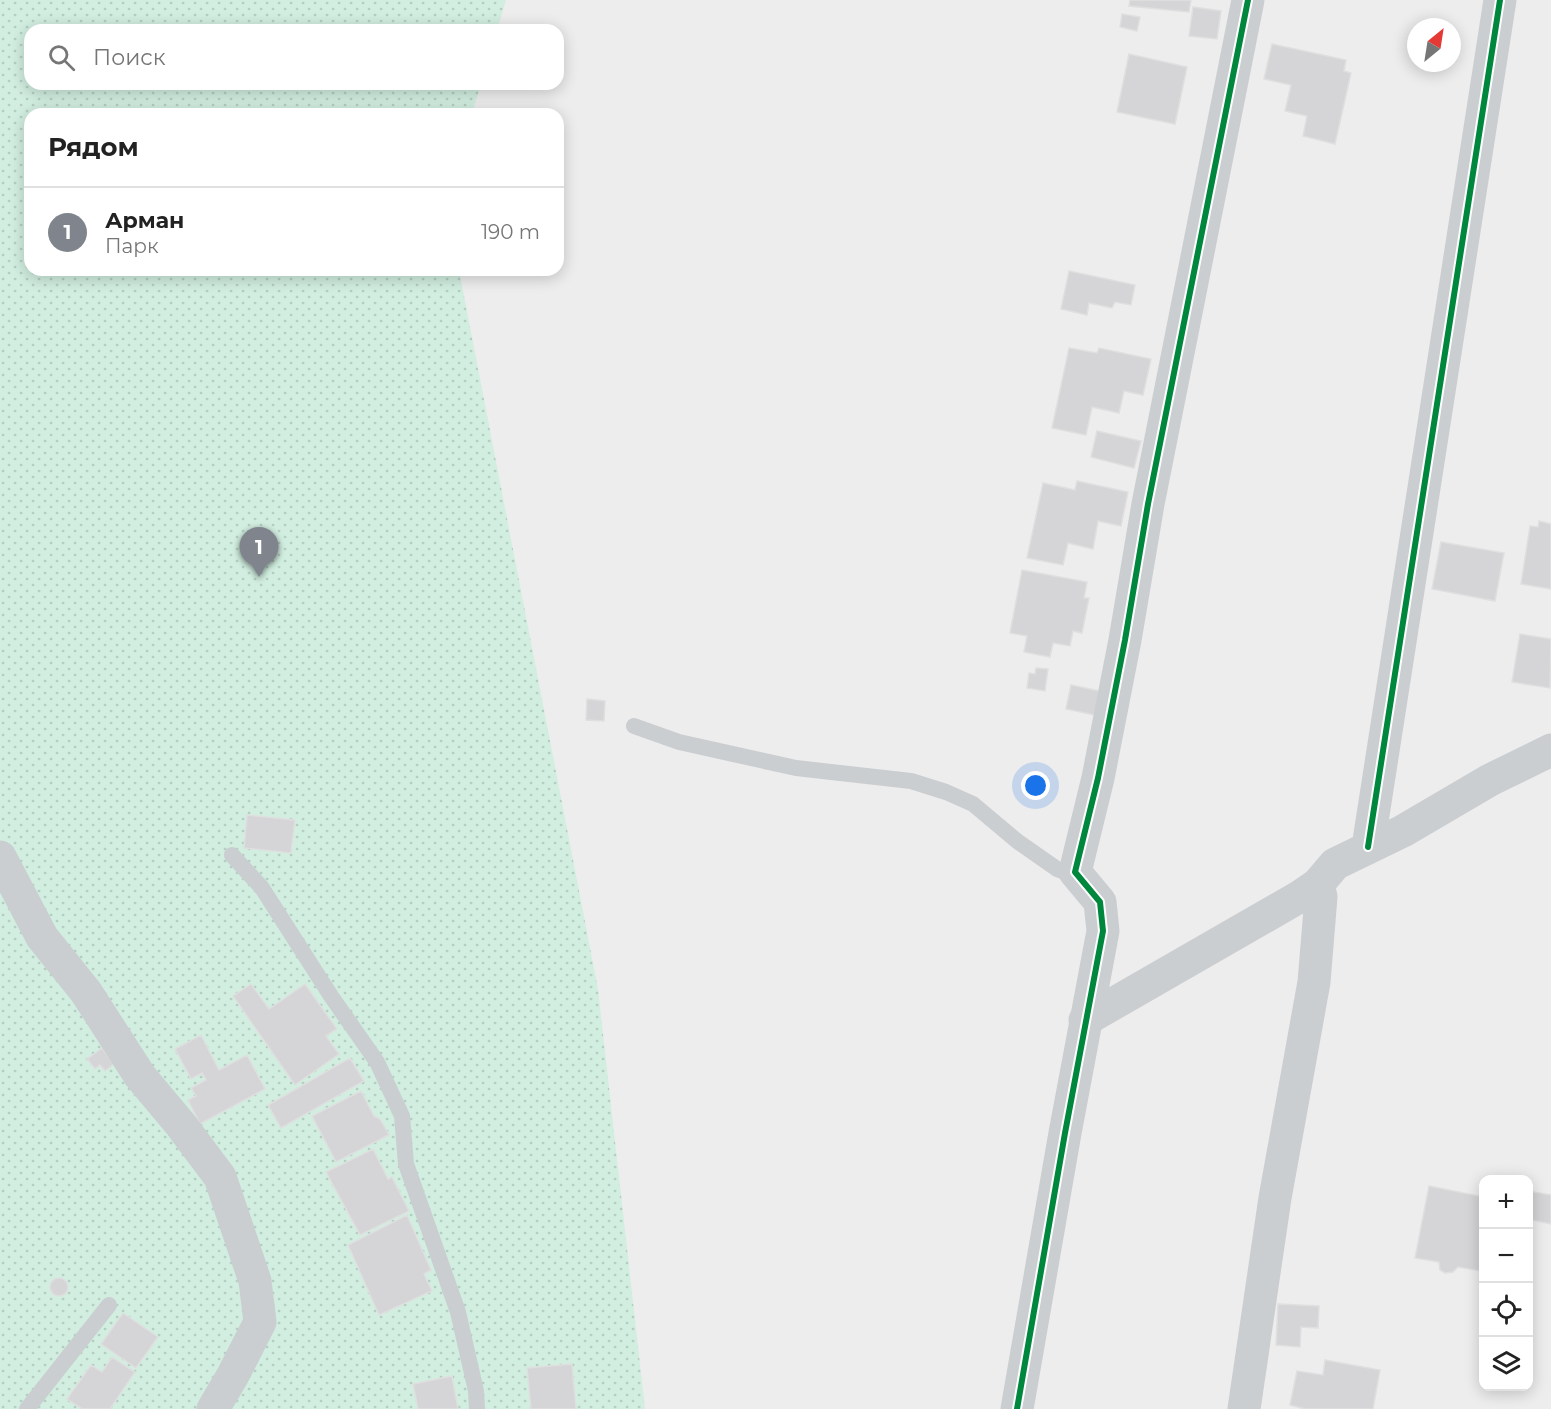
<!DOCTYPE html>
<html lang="ru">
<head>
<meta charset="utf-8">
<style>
  :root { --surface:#fff; --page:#f2f2f2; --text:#222; --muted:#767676; --line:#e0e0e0; --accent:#80858d }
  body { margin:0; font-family:Montserrat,sans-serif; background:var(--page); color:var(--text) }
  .controls { position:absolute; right:18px; bottom:18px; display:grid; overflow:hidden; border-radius:12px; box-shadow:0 3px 15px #0003 }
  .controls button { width:54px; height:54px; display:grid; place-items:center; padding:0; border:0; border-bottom:2px solid var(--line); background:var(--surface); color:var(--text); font:30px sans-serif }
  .compass { position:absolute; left:1407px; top:18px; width:54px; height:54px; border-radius:50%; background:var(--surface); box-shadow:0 3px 15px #0003; rotate:30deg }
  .you { position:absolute; left:1036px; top:786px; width:21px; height:21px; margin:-15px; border:4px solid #fff; border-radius:50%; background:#1a73e8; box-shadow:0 0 0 9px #1a73e833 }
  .badge { display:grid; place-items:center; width:39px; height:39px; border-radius:50%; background:var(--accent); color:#fff; font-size:20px; font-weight:700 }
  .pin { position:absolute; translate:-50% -50px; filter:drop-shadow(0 2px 3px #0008) }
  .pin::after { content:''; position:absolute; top:32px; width:21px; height:18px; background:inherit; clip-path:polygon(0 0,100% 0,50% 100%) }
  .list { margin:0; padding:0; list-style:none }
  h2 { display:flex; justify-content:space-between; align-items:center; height:78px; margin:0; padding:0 24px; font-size:26px }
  h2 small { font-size:20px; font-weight:400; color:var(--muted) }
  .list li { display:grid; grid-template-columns:39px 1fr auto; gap:18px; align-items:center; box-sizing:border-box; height:90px; padding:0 24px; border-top:2px solid var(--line) }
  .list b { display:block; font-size:22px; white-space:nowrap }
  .list p { margin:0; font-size:20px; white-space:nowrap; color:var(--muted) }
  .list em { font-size:20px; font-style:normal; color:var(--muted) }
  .icon { flex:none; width:33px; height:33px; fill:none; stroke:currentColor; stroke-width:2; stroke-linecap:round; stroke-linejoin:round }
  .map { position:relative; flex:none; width:1551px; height:1409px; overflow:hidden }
  .search { position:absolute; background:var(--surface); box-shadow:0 3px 15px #0003; left:24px; top:24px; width:540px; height:66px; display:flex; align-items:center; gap:15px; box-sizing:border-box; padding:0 21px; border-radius:18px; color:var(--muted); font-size:22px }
  .panel { position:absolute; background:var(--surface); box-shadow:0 3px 15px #0003; left:24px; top:108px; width:540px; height:168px; border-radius:18px }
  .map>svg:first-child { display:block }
  .garden { fill:url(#garden-dots) }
  .building { fill:#d5d5d7; stroke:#dfdfe0; stroke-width:1.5 }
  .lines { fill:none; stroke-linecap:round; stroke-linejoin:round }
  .lane { stroke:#cbced1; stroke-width:16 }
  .street { stroke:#cbced1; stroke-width:33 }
  .cycleway-casing { stroke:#fff; stroke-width:10 }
  .cycleway { stroke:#00873e; stroke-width:6 }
</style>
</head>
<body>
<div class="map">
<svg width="1551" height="1409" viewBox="0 0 1551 1409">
  <defs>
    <pattern id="garden-dots" width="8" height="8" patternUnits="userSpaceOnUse" patternTransform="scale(1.5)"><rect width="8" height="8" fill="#d1eee0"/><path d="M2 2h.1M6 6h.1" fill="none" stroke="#b5cec2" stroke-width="1.8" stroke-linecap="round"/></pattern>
  </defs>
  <rect width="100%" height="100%" fill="#eeeded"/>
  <!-- garden -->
  <path class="garden" d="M0 0H506L497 30H30V84H481L472 114H30V270H459L598 989 645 1409H0Z"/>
  <!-- building -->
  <path class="building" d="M1130 0H1191L1189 12 1129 6Z
    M1193 7 1221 11 1217 39 1189 36Z
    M1122 14 1140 17 1137 31 1120 27Z
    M1272 44 1346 60 1344 71 1351 73 1335 144 1303 136 1307 116 1285 111 1291 85 1264 79Z
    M1129 54 1187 67 1175 124 1117 112Z
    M1069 271 1135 285 1131 305 1115 302 1112 308 1089 303 1087 315 1061 309Z
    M1069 348 1097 353 1099 348 1151 359 1143 395 1124 391 1119 413 1092 407 1086 435 1052 428Z
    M1097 431 1141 441 1134 468 1091 457Z
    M1077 481 1128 492 1121 526 1098 521 1093 549 1068 543 1063 565 1027 558 1043 483 1075 490Z
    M1539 521 1551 524V589L1521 584 1530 526 1538 527Z
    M1441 542 1504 553 1495 601 1432 589Z
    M1022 570 1087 582 1084 598H1089L1082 633 1073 631 1070 646 1053 643 1050 657 1024 652 1027 636 1010 633Z
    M1520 634 1551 639 1550 688 1512 682Z
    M1036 668 1048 669 1045 691 1027 688 1029 673 1035 674Z
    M1071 685 1100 691 1095 715 1066 709Z
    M587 699 605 701 604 721 586 720Z
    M247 815 295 820 291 853 244 848Z
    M251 984 269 1009 305 984 337 1029 326 1036 339 1054 295 1085 233 996Z
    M201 1035 219 1070 247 1055 265 1089 200 1124 188 1100 196 1096 191 1088 206 1080 202 1073 191 1079 175 1049Z
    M102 1048 114 1064 105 1071 100 1065 95 1069 87 1059Z
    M350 1058 364 1081 281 1128 268 1105Z
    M361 1091 374 1116 380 1119 389 1135 336 1162 312 1116Z
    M373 1149 388 1179 392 1177 409 1211 360 1235 326 1172Z
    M1429 1186 1484 1197V1260L1481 1271 1458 1267 1453 1272 1445 1273 1440 1270 1439 1262 1415 1258Z
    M1528 1191 1551 1195V1224L1528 1219Z
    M407 1215 431 1270 424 1274 432 1291 379 1315 348 1245Z
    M50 1287a9 9 0 1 1 18 0a9 9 0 1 1-18 0Z
    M1278 1304 1319 1306 1318 1328 1301 1327 1300 1347 1276 1345Z
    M123 1313 158 1337 136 1368 101 1344Z
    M112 1357 135 1372 110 1409H82L67 1399 91 1365 102 1372Z
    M1325 1360 1380 1370 1373 1409H1305L1290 1405 1297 1371 1323 1375Z
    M572 1364 576 1409H531L527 1368Z
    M452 1376 458 1409H418L413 1384Z"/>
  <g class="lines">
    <!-- lane -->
    <path class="lane" d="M634 726 679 742 796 768 911 781 946 792 973 804 1017 841 1057 869 1065 872H1075
      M232 855 262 888 331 996 377 1062 402 1116 406 1164 458 1312 476 1391 477 1409
      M27 1409 109 1305"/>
    <!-- street -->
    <path class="street" d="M1368 847 1500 0
      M0 857 42 937 86 992 140 1076 181 1125 220 1177 255 1281 260 1322 233 1375 213 1409
      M1318 884 1335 864 1403 831 1490 780 1551 750
      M1085 1020 1299 897 1318 884 1321 897 1314 982 1275 1198 1244 1409
      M1017 1409 1065 1133 1103 931 1100 902 1075 872 1098 778 1125 640 1148 504 1248 0"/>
    <!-- cycleway casing -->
    <g class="cycleway-casing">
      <path id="cycleway" d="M1368 847 1500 0
        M1017 1409 1065 1133 1103 931 1100 902 1075 872 1098 778 1125 640 1148 504 1248 0"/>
    </g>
    <!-- cycleway -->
    <use href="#cycleway" class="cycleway"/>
  </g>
</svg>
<div class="controls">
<button>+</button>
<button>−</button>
<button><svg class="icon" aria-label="locate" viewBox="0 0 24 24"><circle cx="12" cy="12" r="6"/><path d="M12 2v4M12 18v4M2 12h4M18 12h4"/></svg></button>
<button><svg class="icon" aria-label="layers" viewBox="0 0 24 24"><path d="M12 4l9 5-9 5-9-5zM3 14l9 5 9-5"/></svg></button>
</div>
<svg class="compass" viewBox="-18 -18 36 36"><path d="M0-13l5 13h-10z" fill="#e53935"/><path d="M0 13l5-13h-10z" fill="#767676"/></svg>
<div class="you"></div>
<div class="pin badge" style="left:259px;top:577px">1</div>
<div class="search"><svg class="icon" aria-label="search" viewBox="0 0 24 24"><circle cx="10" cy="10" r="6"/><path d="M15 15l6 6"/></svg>Поиск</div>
<section class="panel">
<h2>Рядом<small></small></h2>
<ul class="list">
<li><span class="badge">1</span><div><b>Арман</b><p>Парк</p></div><em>190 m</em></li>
</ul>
</section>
</div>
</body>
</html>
